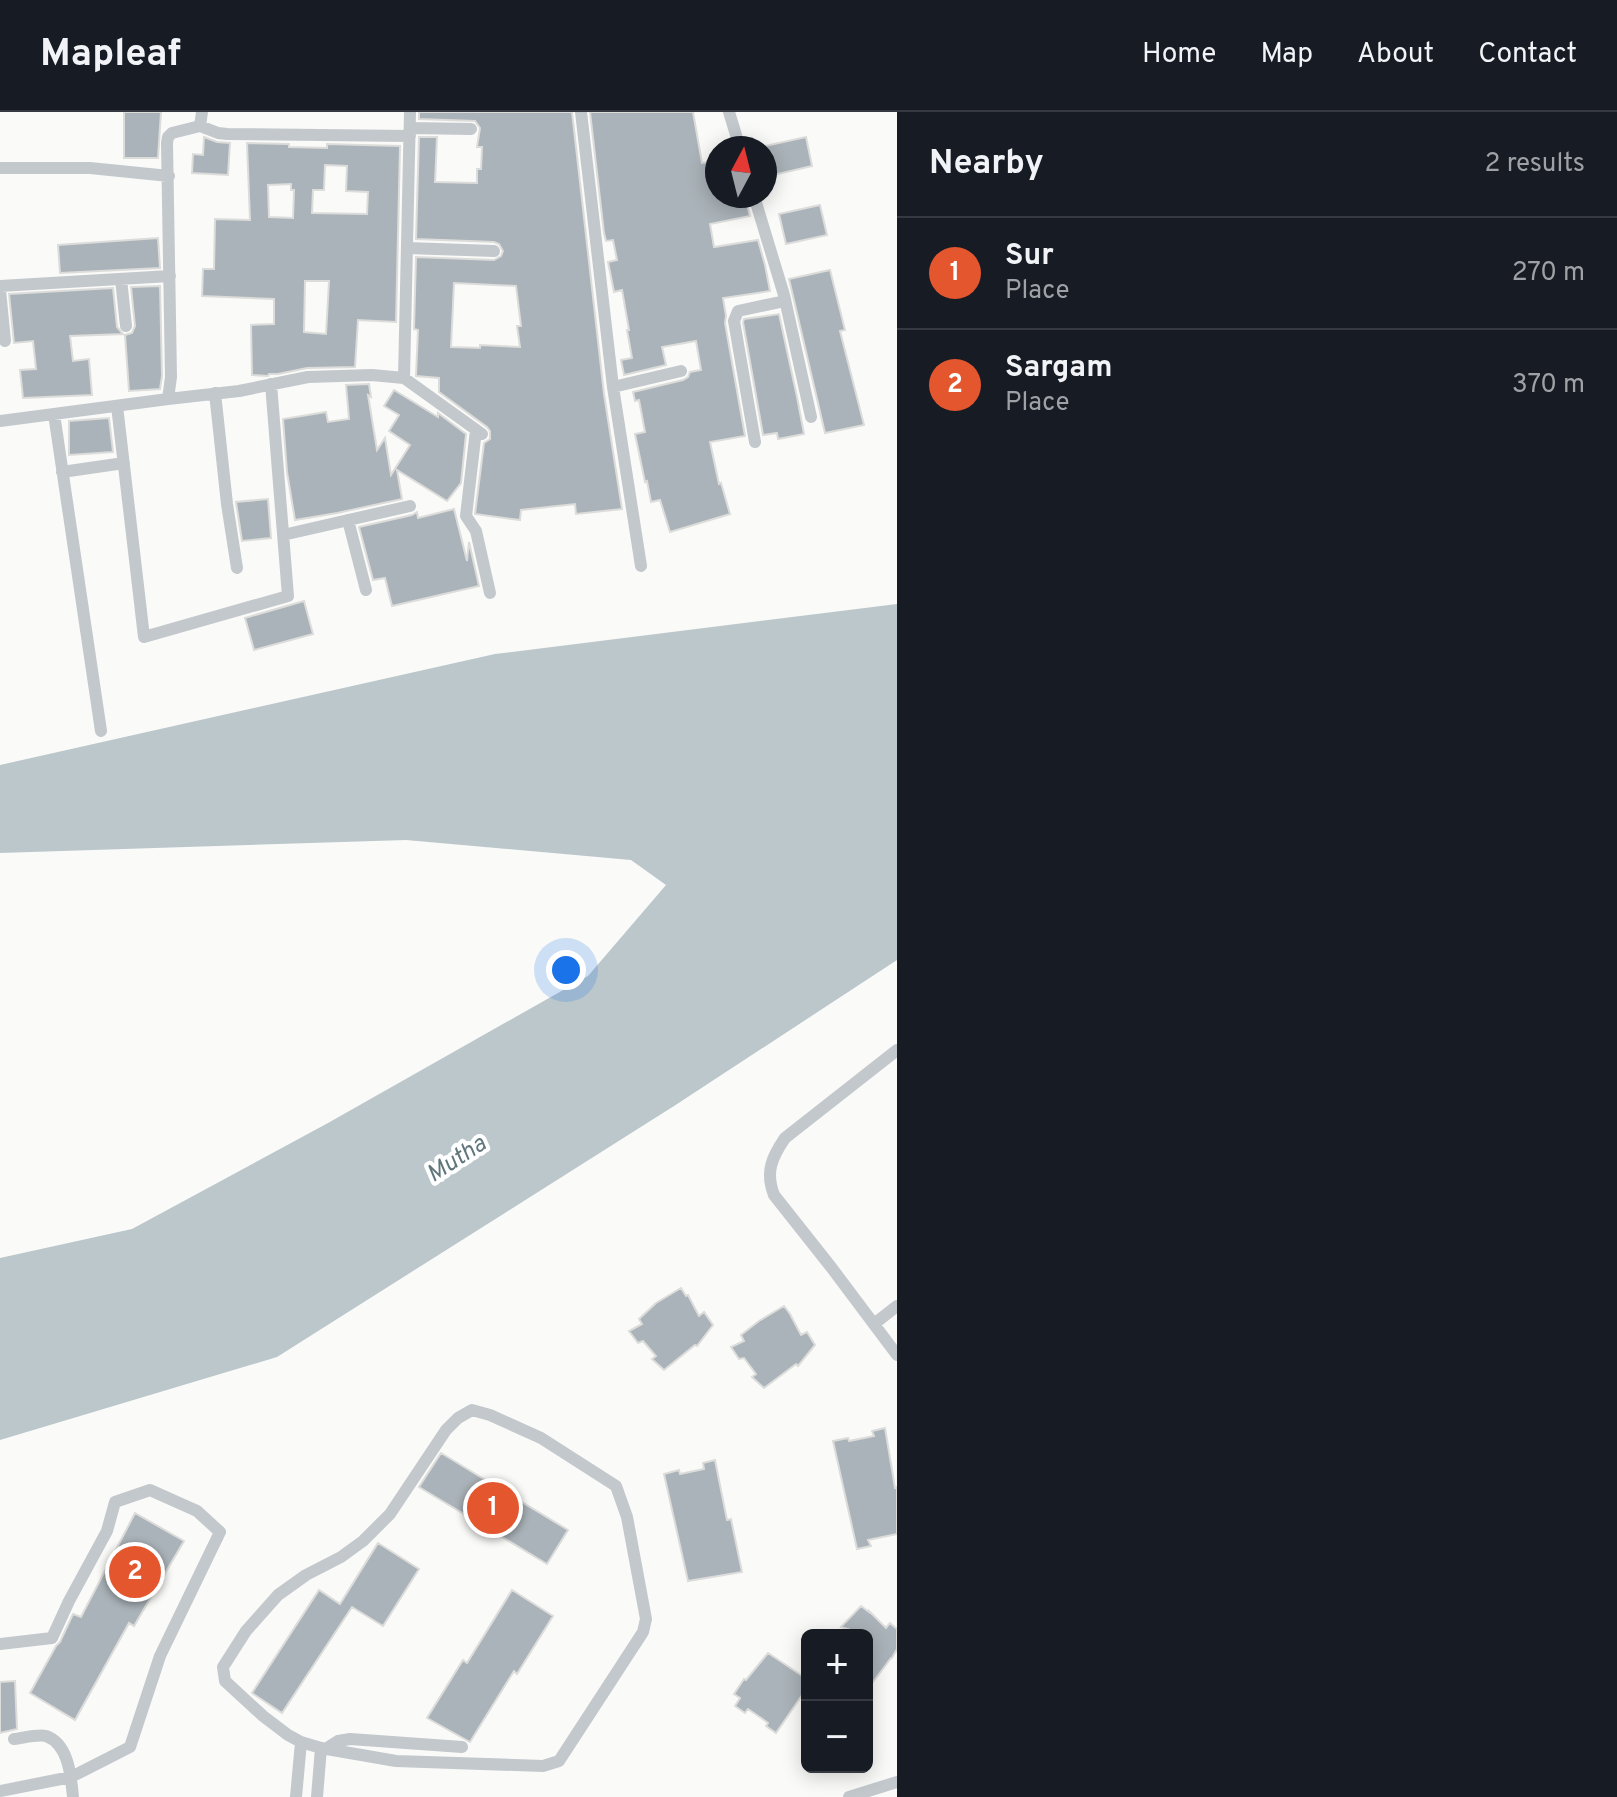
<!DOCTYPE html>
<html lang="en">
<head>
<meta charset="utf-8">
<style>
  :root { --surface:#171b24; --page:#20242c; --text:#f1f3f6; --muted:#9ea1a6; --line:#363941; --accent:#e4572e }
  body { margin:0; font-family:Overpass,sans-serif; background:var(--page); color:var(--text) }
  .controls { position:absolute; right:24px; bottom:24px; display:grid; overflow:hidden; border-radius:12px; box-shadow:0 4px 20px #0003 }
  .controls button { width:72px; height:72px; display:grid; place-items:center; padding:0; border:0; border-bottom:2px solid var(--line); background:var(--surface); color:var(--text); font:40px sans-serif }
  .compass { position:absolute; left:705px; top:24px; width:72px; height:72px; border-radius:50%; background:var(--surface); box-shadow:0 4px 20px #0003; rotate:7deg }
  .you { position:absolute; left:566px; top:858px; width:28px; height:28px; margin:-20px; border:6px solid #fff; border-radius:50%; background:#1a73e8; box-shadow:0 0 0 12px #1a73e833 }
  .badge { display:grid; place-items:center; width:52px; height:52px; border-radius:50%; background:var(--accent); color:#fff; font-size:26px; font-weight:700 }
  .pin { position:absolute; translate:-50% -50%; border:4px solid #fff; box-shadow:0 2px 8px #0006 }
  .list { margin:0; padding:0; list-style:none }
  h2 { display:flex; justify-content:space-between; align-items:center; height:104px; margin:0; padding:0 32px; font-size:34px }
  h2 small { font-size:26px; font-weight:400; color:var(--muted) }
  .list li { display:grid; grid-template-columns:52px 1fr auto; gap:24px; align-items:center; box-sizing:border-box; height:112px; padding:0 32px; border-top:2px solid var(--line) }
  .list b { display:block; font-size:30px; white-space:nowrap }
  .list p { margin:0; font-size:26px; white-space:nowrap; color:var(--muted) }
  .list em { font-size:26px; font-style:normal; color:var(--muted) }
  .map { position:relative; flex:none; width:897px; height:1685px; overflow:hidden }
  header { display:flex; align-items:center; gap:48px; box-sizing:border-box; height:112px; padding:0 40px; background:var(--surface); border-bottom:2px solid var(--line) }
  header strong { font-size:38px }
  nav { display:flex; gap:44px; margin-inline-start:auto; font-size:28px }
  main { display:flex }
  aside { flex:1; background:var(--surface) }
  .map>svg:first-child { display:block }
  .water { fill:#bbc7cb }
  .building { fill:#aab3b9; stroke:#dcdcda; stroke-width:2; fill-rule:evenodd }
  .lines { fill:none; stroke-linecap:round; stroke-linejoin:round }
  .minor { stroke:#c3c8cc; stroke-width:12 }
  .labels { text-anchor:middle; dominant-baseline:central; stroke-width:8; stroke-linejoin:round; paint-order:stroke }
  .water-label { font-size:24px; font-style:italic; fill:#60757c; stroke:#fff }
</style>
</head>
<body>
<header>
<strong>Mapleaf</strong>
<nav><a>Home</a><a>Map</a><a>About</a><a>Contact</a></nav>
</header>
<main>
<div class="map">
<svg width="897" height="1685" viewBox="0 0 897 1685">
  <rect width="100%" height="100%" fill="#fafaf8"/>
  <!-- water -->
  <path class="water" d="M897 492V848L674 994 277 1245 0 1328V1146L132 1117 328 1011 588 864 666 773 631 748 406 728 0 741V653L495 542Z"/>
  <!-- building -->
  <path class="building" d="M124 0H161L158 46H124Z
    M419 0H572L604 282 622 397 576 402 575 392 521 398 520 408 475 402 484 331 490 327V319L487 315 439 280V266L416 264 418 218 414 217 416 145 494 148 501 144 503 139 499 132 494 130 416 127 419 25H437L435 70 477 71V57H481L482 35H477L480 16 475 9 419 7ZM454 171 516 174 521 214H517L520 235 480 233V236L451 235Z
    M590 0H693L702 51 717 49V84H745L750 104 710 112 714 135 758 128 765 153 770 179 723 186 726 204 725 211 745 324 710 330 719 372 721 371 730 402 670 420 660 388 651 390 647 369 645 370 635 322 645 320 639 288 635 289 633 280 683 268 688 265 690 260 701 258 696 229 662 235 666 253 624 263 621 248 632 246 627 218H629L622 178 614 180 608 150 617 148 613 128 606 129 604 121Z
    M204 25 217 30 230 31 228 63 192 61 193 42 203 43Z
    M806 25 812 54 765 65V34Z
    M247 31 289 32V35L327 36V32L400 34 396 210 358 208 355 255 307 256 278 262H269L268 264 252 263 251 213 274 212V187L202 184 203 157H214L215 107 250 108ZM325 53 347 54 346 79 368 80 367 102 312 101 313 78H324ZM291 72V78H294L293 106 269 105 268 73ZM305 169H329L326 222 304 220Z
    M820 93 827 123 786 132 779 102Z
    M158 126 160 156 60 161 58 133Z
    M830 158 845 218 840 219 864 313 825 321 789 167Z
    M160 174 162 264 160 277 129 279 125 223 132 221 135 214 131 175Z
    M113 176 117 215 123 222 70 224 73 249 89 247 92 283 23 286 20 258 36 257 33 229 14 231 9 182Z
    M779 202 797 285 804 322 778 327 777 321 763 323 743 210 744 207Z
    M369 272 371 285 368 283 377 338 385 326 391 363 410 333 389 319 399 303 384 294 394 278 438 305V301L466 322 461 371 447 389 397 358 402 387 337 401 295 408 287 360 283 307 326 300 328 310 349 307 346 273Z
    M109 306 113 340 69 343V309Z
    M268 387 271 426 242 429 236 390Z
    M454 397 467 449 469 430 479 474 392 494 385 466 373 468 359 415 412 403 417 400 418 406Z
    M304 489 313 522 254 538 245 506Z
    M681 1176 686 1184 688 1183 699 1204 704 1200 713 1213 697 1234 695 1233 664 1258 652 1247 656 1244 643 1229 638 1231 629 1219 642 1212 639 1207 656 1191Z
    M784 1194 790 1202 801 1223 807 1220 815 1233 798 1254 796 1252 764 1276 752 1265 756 1262 744 1246 739 1247 731 1235 744 1229 741 1223 759 1209Z
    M885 1316 895 1376 897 1375V1422L868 1428 871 1434 857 1437 833 1329 848 1326 849 1329 874 1324 872 1319Z
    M441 1341 568 1418 547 1452 419 1375Z
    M715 1348 727 1408 731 1407 742 1460 688 1469 664 1362 679 1358 680 1362 704 1357 703 1351Z
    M135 1401 184 1429 134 1514 129 1511 75 1608 30 1581 56 1534 60 1530 73 1502 81 1505Z
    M378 1431 419 1457 383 1514 352 1495 282 1601 252 1581 319 1478 340 1492Z
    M512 1478 553 1504 517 1562 514 1559 470 1630 427 1606 463 1548 467 1551Z
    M861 1494 869 1500V1499L886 1516 890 1511 897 1517V1537L892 1546H891L867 1578V1523L841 1515Z
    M768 1541 807 1567V1576L776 1621 766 1614 768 1611 764 1608 748 1597 745 1601 735 1594 740 1586 734 1582 744 1567 746 1568Z
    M15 1569 17 1617 0 1621V1570Z"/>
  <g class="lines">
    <!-- minor -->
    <path class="minor" d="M202 0 200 14 172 21 168 25 167 31 171 265 168 287 239 279 308 265 372 263 404 266
      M410 0 404 266 482 322
      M581 0 613 275 641 454
      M729 0 740 36
      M200 14 218 21 227 22 410 24
      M410 16 471 17
      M1 56H90L169 64
      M754 84 784 183 811 305
      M407 136 494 139
      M121 167 126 214
      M0 174 170 164
      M0 178 5 229
      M613 275 681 259
      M215 281 227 392 237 456
      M117 294 144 525 288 484 271 272
      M54 302 101 619
      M0 309 168 287
      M476 318 466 404 476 419 490 481
      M755 330 734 209 738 199 785 189
      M62 360 124 351
      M348 408 366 478
      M283 423 410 394
      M897 938 785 1026C772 1045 765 1060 774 1083L831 1155 897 1243
      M874 1212 897 1194
      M472 1298 490 1303 541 1326 616 1374 627 1405 646 1507 643 1520 559 1649 543 1654 396 1649 321 1636 301 1630 288 1623 263 1604 225 1569 223 1555 246 1519 278 1483 306 1463 341 1445 363 1429 390 1402 446 1318 458 1306Z
      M0 1532 52 1526 69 1489 107 1419 115 1390 150 1378 197 1399 220 1420 160 1544 130 1635 71 1665 0 1679
      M14 1627C23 1626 37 1622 46 1624 69 1632 71 1665 73 1685
      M327 1636 338 1629 350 1627 462 1635
      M296 1685 301 1630
      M317 1685 321 1636
      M849 1685 897 1670"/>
  </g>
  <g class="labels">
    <!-- water labels -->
    <g class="water-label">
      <text transform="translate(457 1048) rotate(-33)">Mutha</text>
    </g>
  </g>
</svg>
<div class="controls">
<button>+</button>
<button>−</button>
</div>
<svg class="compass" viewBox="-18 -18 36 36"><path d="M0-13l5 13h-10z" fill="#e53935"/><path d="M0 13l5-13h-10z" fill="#9ea1a6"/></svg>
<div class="you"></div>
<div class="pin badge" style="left:493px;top:1396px">1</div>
<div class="pin badge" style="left:135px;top:1460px">2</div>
</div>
<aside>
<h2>Nearby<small>2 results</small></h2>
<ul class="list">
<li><span class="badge">1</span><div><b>Sur</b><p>Place</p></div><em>270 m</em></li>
<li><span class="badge">2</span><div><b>Sargam</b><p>Place</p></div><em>370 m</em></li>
</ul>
</aside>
</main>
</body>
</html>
